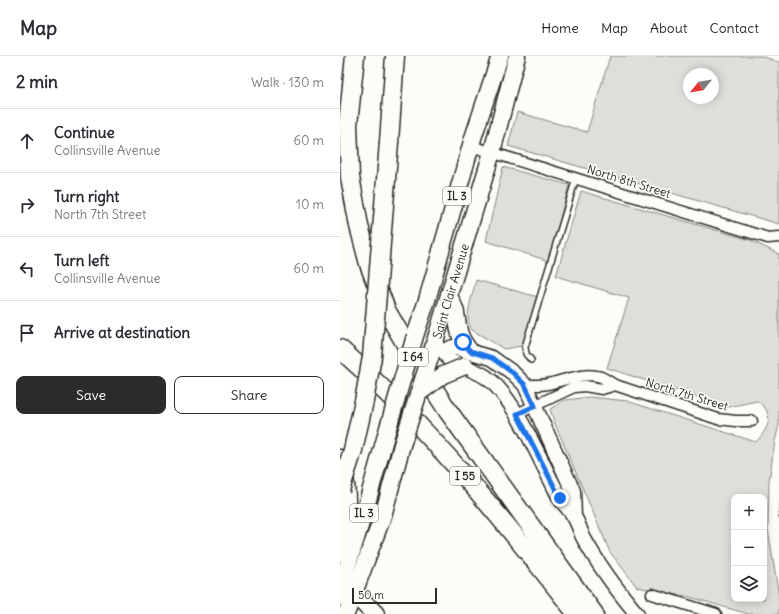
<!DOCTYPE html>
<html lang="en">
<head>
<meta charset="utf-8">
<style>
  :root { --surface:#fff; --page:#f2f2f3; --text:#2b2b33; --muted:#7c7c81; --line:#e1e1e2; --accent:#2b2b2b }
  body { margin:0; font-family:Delius,sans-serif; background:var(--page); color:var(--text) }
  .controls { position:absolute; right:12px; bottom:12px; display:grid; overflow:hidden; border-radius:8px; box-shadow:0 2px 10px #0003 }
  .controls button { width:36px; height:36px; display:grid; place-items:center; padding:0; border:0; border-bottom:1px solid var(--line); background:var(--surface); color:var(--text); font:20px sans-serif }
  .compass { position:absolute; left:343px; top:12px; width:36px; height:36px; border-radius:50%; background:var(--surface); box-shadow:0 2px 10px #0003; rotate:240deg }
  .scale { position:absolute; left:12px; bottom:10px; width:85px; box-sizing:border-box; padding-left:4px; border:2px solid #2b2b2b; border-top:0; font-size:11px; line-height:14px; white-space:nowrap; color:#2b2b2b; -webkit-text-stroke:3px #fdfcf7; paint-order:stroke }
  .stop { position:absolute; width:12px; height:12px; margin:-9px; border:3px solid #1a73e8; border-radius:50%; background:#fff }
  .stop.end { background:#1a73e8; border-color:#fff; box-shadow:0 1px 4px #0008 }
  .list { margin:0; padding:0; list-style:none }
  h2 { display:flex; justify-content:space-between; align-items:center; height:52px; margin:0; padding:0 16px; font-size:17px }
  h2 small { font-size:13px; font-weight:400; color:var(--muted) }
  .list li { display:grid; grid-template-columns:26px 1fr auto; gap:12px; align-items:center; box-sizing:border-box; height:64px; padding:0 16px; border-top:1px solid var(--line) }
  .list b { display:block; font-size:15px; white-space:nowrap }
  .list p { margin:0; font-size:13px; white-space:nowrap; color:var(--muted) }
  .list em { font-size:13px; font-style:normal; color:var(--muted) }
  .actions { display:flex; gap:8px; padding:12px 16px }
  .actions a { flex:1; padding:9px 0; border:1px solid var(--accent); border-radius:8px; text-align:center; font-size:14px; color:var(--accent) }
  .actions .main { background:var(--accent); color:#fff }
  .icon { flex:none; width:22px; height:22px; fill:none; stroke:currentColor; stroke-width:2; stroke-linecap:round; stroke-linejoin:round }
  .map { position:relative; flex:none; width:439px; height:558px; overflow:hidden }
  header { display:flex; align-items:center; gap:24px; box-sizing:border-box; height:56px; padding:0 20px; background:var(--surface); border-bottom:1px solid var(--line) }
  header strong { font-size:19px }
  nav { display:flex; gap:22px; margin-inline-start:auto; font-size:14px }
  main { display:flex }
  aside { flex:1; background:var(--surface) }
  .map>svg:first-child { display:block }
  .green { fill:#dfdeda; stroke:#858482; fill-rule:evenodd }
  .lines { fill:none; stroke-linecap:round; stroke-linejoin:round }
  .service-casing { stroke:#2b2b2b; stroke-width:8 }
  .minor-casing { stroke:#2b2b2b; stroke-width:13 }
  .secondary-casing { stroke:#2b2b2b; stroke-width:17 }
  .primary-casing { stroke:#2b2b2b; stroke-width:19 }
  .motorway-casing { stroke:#2b2b2b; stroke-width:21 }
  .service { stroke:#fdfcf7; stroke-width:5 }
  .minor { stroke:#fdfcf7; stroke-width:10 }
  .secondary { stroke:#fdfcf7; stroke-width:14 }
  .primary { stroke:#fdfcf7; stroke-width:16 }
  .motorway { stroke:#fdfcf7; stroke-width:18 }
  .tram { stroke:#2b2b2b; stroke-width:1 }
  .primary-bridge-casing { stroke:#2b2b2b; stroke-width:19; stroke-linecap:butt }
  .motorway-bridge-casing { stroke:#2b2b2b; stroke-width:21; stroke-linecap:butt }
  .primary-bridge { stroke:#fdfcf7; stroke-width:16 }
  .motorway-bridge { stroke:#fdfcf7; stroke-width:18 }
  .route { stroke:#1a73e8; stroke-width:5 }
  .labels { text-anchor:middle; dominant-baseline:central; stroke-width:3; stroke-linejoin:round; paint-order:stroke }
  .shield { fill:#fdfcf7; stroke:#6a6a68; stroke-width:1 }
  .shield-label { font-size:11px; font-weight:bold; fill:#2b2b2b }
  .street-label { font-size:12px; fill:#2b2b2b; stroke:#fdfcf7 }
</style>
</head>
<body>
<header>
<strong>Map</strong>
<nav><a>Home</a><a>Map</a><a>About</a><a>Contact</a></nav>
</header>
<main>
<aside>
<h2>2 min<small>Walk · 130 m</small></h2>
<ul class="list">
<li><svg class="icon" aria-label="ahead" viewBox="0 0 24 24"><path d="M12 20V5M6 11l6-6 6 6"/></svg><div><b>Continue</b><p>Collinsville Avenue</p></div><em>60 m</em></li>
<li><svg class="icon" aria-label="right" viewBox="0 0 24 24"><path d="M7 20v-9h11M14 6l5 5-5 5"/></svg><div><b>Turn right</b><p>North 7th Street</p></div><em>10 m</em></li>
<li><svg class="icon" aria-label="left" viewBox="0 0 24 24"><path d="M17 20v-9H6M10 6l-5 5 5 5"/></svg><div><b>Turn left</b><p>Collinsville Avenue</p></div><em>60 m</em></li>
<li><svg class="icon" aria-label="arrive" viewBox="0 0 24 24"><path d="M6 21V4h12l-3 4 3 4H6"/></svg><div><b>Arrive at destination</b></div></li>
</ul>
<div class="actions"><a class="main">Save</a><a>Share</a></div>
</aside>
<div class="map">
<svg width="439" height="558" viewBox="0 0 439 558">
  <rect width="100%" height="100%" fill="#fdfcf7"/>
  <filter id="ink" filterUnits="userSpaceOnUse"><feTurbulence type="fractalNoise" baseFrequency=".025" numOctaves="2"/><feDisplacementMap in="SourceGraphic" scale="8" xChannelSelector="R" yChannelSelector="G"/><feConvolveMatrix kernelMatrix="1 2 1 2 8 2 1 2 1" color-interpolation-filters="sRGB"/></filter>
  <g filter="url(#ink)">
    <!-- green -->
    <path class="green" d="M270 0H421L439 6V168L168 90 177 56 247 76ZM349 18H373V42H349Z
      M163 111 229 129 209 205 146 185Z
      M241 135 410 184 439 198V369L435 385 429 425 428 473 439 541V558H408L350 541 297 531 270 496 215 368 210 353 225 344 250 341 287 345 416 386C429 372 436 358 417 345L388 351 267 312 289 242 216 220ZM394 441H424V543H394Z
      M136 224 198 241 182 290 164 293 132 274C123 261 133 239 136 224Z"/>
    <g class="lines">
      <!-- service casing -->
      <g class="service-casing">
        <path id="service" d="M191 304 186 298 185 291 236 122"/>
      </g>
      <!-- minor casing -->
      <g class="minor-casing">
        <path id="minor" d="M131 90 428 182 439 181
          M185 329C194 329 203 330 212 327 228 323 245 316 261 321 266 323 270 327 275 329L378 363 396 365H412
          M177 358 234 331 245 330 262 333 275 329
          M312 538 376 558"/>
      </g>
      <!-- secondary casing -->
      <g class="secondary-casing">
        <path id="secondary" d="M93 291 104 295 110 305C122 310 135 314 146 321 175 341 201 407 219 440 222 447 229 452 233 459 238 466 240 474 243 481 258 509 277 534 297 558
          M104 295 113 291 152 302 173 317 185 329 233 435 234 460"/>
      </g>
      <!-- primary casing -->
      <g class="primary-casing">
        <g id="primary">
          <path d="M109 239C111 245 115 251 116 257 119 275 118 280 130 295"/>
          <path d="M75 280 87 244 133 82 160 0"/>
          <path id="s1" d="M90 302 152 96 177 0"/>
          <path d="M0 541 5 517 25 454 48 372"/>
          <path d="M6 558 43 460 62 389"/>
        </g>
      </g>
      <!-- motorway casing -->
      <g class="motorway-casing">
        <path id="motorway" d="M15 0 8 69 10 121 19 170 29 208 46 254 75 304 108 355 254 558
          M49 86 55 0
          M0 293C89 372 164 464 237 558
          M0 403C9 433 7 466 0 496
          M5 517 14 537 35 558"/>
      </g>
      <!-- service -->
      <use href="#service" class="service"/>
      <!-- minor -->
      <use href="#minor" class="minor"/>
      <!-- secondary -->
      <use href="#secondary" class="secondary"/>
      <!-- primary -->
      <use href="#primary" class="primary"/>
      <!-- motorway -->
      <use href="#motorway" class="motorway"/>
      <!-- tram -->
      <path class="tram" d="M439 447V462"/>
      <!-- primary-bridge casing -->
      <g class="primary-bridge-casing">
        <path id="primary-bridge" d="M78 338 103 319 125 310
          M48 372 75 280
          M62 389 90 302"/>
      </g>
      <!-- motorway-bridge casing -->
      <g class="motorway-bridge-casing">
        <path id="motorway-bridge" d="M0 434 13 394 24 345 32 301 49 86"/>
      </g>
      <!-- primary-bridge -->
      <use href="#primary-bridge" class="primary-bridge"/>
      <!-- motorway-bridge -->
      <use href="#motorway-bridge" class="motorway-bridge"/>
    </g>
  </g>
  <g class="lines" filter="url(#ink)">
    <!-- route -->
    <path class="route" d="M123 286 130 295 152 302 173 317 185 329 195 350 177 358 220 442"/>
  </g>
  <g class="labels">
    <!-- shield labels -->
    <g class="shield">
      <rect x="103" y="131" width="28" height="18" rx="3"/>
      <rect x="58" y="292" width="30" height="18" rx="3"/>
      <rect x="110" y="411" width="30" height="18" rx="3"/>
      <rect x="10" y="448" width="28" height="18" rx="3"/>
    </g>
    <g class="shield-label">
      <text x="117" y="140">IL 3</text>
      <text x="73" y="301">I 64</text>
      <text x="125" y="420">I 55</text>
      <text x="24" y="457">IL 3</text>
    </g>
    <!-- street labels -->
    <g class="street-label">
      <text transform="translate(289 125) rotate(17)">North 8th Street</text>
      <text stroke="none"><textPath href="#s1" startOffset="70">Saint Clair Avenue</textPath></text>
      <text transform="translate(347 338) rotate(17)">North 7th Street</text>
    </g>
  </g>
</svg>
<div class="controls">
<button>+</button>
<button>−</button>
<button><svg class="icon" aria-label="layers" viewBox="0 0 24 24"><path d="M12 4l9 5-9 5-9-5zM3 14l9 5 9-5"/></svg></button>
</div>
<svg class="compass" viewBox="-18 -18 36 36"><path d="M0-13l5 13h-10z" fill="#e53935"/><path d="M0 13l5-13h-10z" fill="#7c7c81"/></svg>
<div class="scale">50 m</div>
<div class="stop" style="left:123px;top:286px"></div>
<div class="stop end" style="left:220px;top:442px"></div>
</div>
</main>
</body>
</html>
